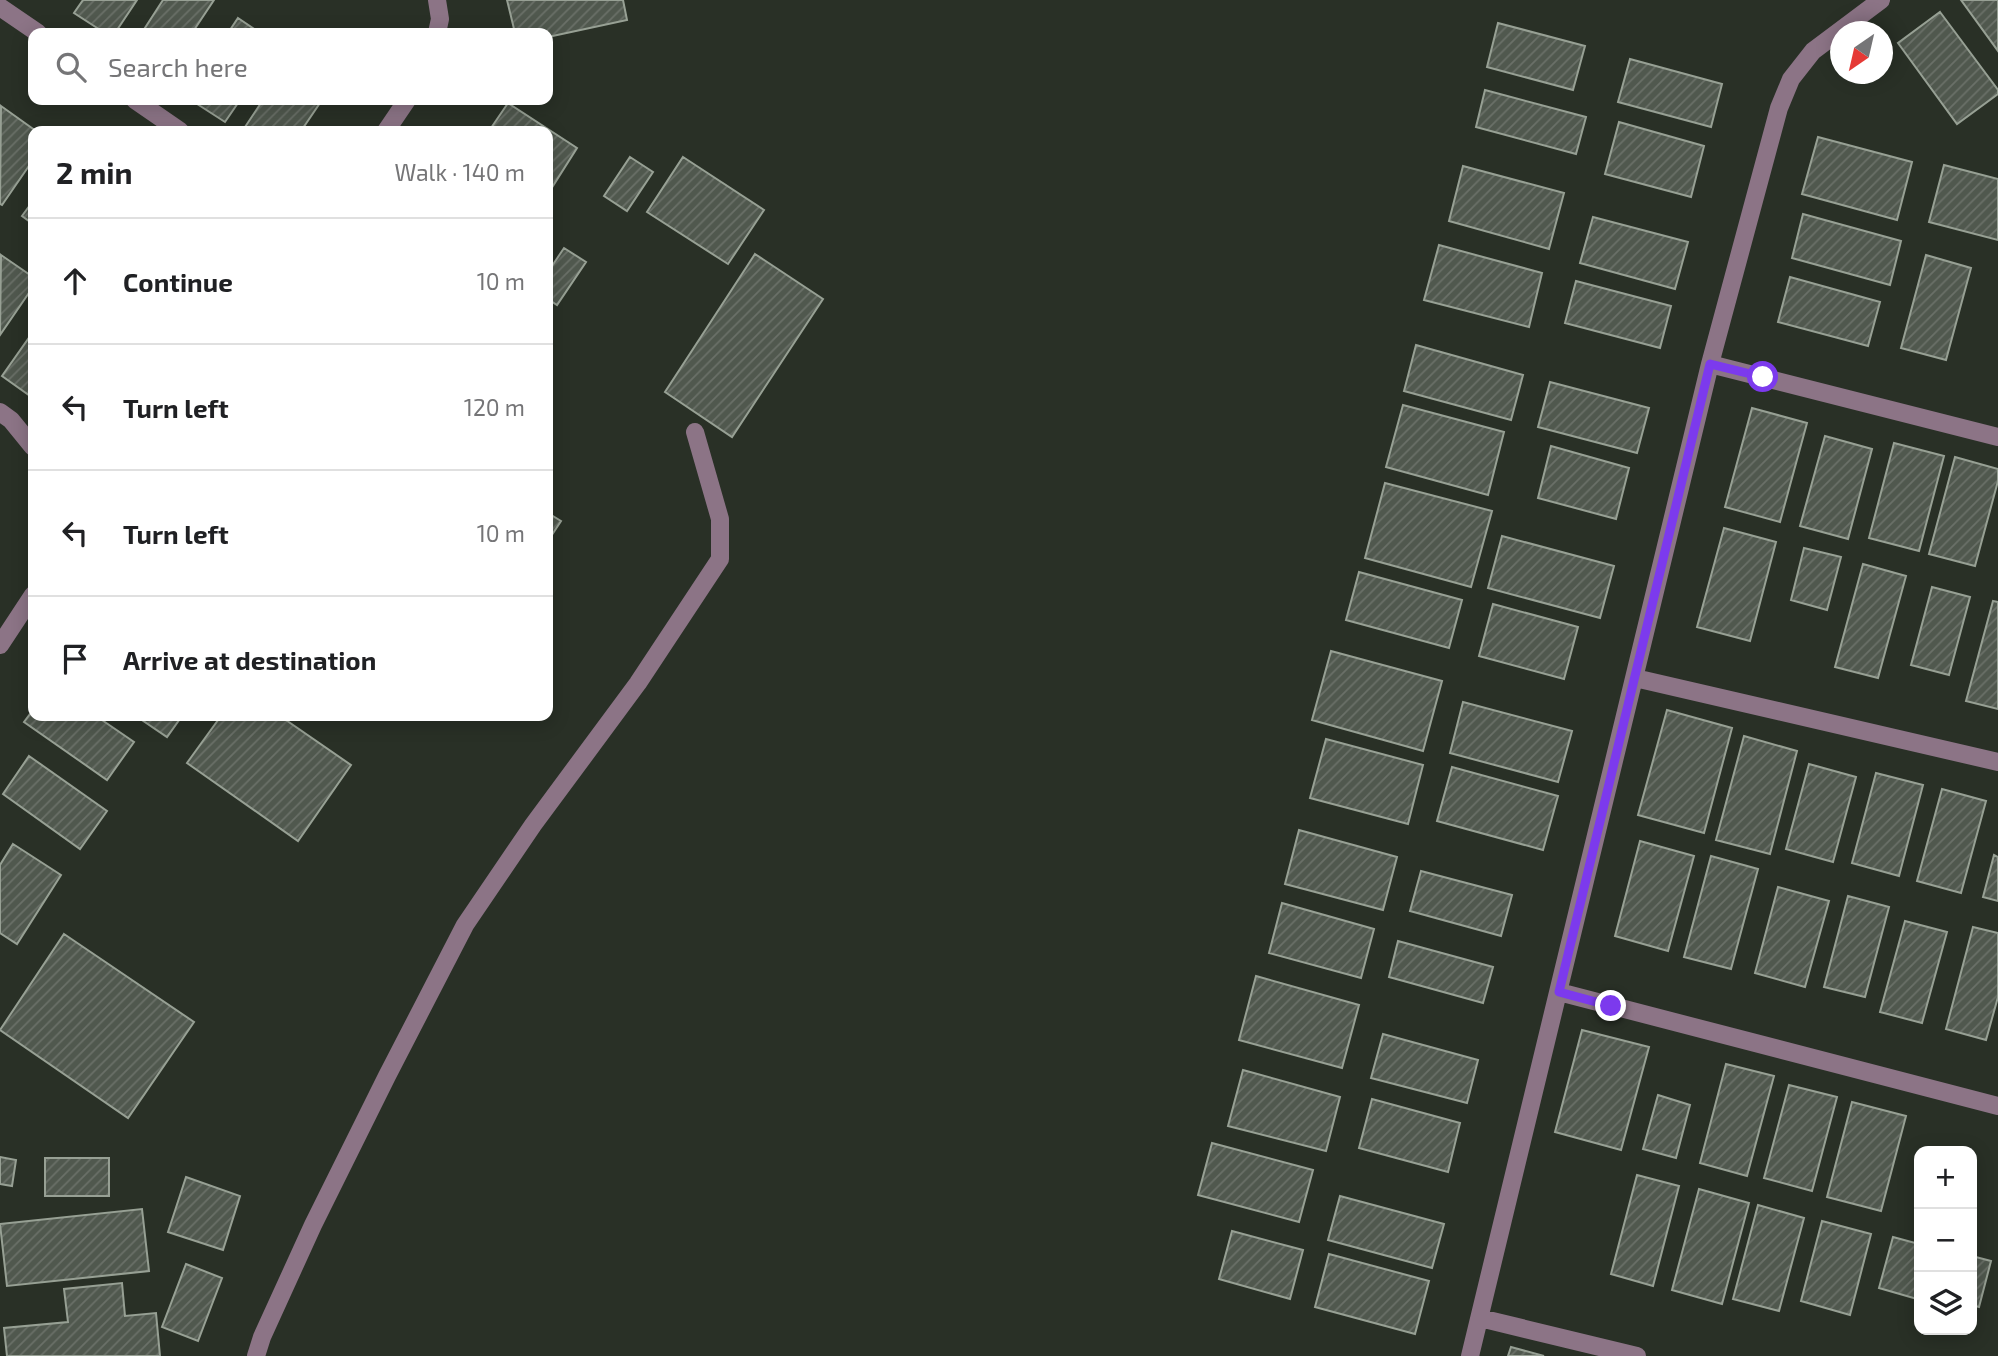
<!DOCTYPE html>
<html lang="en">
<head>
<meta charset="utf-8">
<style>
  :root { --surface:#fff; --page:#f6f6f6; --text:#202124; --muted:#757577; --line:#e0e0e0 }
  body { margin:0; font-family:"Exo 2",sans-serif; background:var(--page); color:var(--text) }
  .controls { position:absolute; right:21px; bottom:21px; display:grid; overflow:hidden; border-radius:14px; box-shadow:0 4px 18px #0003 }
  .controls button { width:63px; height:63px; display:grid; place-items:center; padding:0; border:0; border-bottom:2px solid var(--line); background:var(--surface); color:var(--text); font:35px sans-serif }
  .compass { position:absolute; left:1830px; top:21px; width:63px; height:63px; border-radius:50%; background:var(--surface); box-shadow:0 4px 18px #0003; rotate:214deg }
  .stop { position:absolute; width:21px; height:21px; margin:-16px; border:5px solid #7c3aed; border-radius:50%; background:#fff }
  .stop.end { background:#7c3aed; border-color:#fff; box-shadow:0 2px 7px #0008 }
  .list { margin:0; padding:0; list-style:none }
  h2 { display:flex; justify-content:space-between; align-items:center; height:91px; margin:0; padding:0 28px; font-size:30px }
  h2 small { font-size:23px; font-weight:400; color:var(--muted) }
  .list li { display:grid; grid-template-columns:46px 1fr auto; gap:21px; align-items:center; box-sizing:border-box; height:126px; padding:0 28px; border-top:2px solid var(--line) }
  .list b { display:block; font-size:26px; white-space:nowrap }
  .list em { font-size:23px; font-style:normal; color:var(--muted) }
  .icon { flex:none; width:38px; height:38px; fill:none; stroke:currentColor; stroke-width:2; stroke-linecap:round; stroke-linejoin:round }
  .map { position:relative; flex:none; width:1998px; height:1356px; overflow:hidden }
  .search { position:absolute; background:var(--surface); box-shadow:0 4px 18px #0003; left:28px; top:28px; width:525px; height:77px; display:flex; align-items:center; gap:18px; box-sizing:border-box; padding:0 24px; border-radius:14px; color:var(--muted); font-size:26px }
  .panel { position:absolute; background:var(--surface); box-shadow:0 4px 18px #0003; left:28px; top:126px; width:525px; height:595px; border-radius:14px }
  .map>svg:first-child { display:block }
  .building { fill:url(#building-hatch); stroke:#97a094; stroke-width:2 }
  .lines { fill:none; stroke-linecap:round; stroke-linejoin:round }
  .minor { stroke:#8c7486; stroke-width:18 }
  .route { stroke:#7c3aed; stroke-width:9 }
</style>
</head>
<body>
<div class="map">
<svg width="1998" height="1356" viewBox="0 0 1998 1356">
  <defs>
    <pattern id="building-hatch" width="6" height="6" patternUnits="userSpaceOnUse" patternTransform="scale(1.75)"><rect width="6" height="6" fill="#50584e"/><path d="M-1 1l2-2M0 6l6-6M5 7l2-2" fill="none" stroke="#6a7068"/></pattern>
  </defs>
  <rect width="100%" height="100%" fill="#293026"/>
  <!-- building -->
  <path class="building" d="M83 0H137L115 33H105L74 13Z
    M163 0H214L192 33H146L143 31Z
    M507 0H623L627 20 548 37V33H515Z
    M1961 0H1998V51Z
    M1940 12 1998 90V94L1957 124 1898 43Z
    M238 18 260 33H228Z
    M1498 23 1585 46 1573 90 1487 67Z
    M1630 59 1722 84 1711 127 1618 102Z
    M1485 90 1586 117 1576 154 1476 127Z
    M191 100H240L225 122Z
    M263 100H322L301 131H245L243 130Z
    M508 103 577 148 551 189 548 187V131H489Z
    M1 106 36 131H33V160L2 205 0 204Z
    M1619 122 1704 146 1691 197 1605 174Z
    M1818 137 1912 162 1897 220 1802 194Z
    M630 157 653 172 627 211 604 196Z
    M683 157 764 210 728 264 647 212Z
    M1944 165 1998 179V240L1929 222Z
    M1463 166 1564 193 1549 249 1449 221Z
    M33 201V224L22 216Z
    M1803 214 1901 241 1890 285 1792 258Z
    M1593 217 1688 242 1675 289 1580 263Z
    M1439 245 1542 273 1529 327 1424 300Z
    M564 248 586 262 557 305 548 299V272Z
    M755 254 823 299 732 437 665 392Z
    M1 255 33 277V287L0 335Z
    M1926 255 1971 268 1946 360 1901 348Z
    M1790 277 1880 302 1868 346 1778 322Z
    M1576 281 1671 306 1660 348 1565 323Z
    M33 332V398L2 376Z
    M1416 345 1523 375 1511 420 1404 391Z
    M1550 382 1649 408 1637 453 1538 427Z
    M1403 405 1504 432 1488 495 1386 467Z
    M1752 408 1807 423 1780 522 1725 507Z
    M1825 436 1872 449 1848 539 1800 526Z
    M1894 443 1944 456 1919 551 1869 538Z
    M1551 446 1629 468 1616 519 1538 498Z
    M1955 457 1998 469V481L1975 566 1929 554Z
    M1385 483 1492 511 1471 587 1365 558Z
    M548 513 561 521 548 541Z
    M1724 528 1776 542 1750 641 1697 627Z
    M1502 536 1614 566 1600 618 1488 588Z
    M1804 548 1841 557 1827 610 1791 600Z
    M1863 564 1906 576 1878 678 1835 667Z
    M1359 572 1462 600 1449 648 1346 620Z
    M1932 587 1970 597 1949 675 1911 665Z
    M1993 601 1998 602V709L1966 701Z
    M1493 604 1578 627 1564 679 1479 656Z
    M1331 651 1442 681 1423 751 1312 720Z
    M1463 702 1572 731 1558 782 1450 753Z
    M33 710V716H96L134 742 107 780 24 722Z
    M1667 710 1732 728 1704 833 1638 815Z
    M136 716H182L167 737Z
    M221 716H280L351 765 298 841 187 763Z
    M1744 736 1797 751 1770 854 1716 840Z
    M1326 739 1423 765 1408 824 1310 798Z
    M29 756 107 811 80 849 3 794Z
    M1809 764 1856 777 1833 862 1786 849Z
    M1452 767 1558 796 1543 850 1437 821Z
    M1876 773 1923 785 1899 876 1852 863Z
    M1942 789 1986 801 1961 893 1917 881Z
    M1299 830 1397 857 1383 910 1285 884Z
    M1640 841 1694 856 1668 951 1615 936Z
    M13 844 61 875 17 944 0 933V865Z
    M1994 855 1998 857V901L1983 897Z
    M1711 856 1758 869 1731 969 1684 957Z
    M1421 871 1512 895 1501 936 1410 911Z
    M1778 887 1829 901 1805 987 1755 973Z
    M1848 896 1889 907 1865 997 1824 987Z
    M1282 903 1374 929 1361 978 1269 953Z
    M1905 921 1947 932 1922 1023 1880 1012Z
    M1973 927 1998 933V997L1986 1040 1946 1029Z
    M64 934 194 1022 128 1118 0 1030Z
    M1398 941 1493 967 1483 1003 1389 977Z
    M1256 976 1359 1005 1342 1068 1239 1040Z
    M1582 1030 1649 1047 1621 1150 1555 1132Z
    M1383 1034 1478 1060 1467 1103 1371 1078Z
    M1726 1064 1774 1076 1747 1176 1700 1163Z
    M1243 1070 1340 1097 1326 1151 1228 1126Z
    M1789 1085 1837 1097 1812 1191 1764 1178Z
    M1658 1095 1690 1105 1676 1158 1643 1149Z
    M1372 1099 1460 1123 1448 1172 1359 1148Z
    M1852 1102 1906 1116 1881 1211 1827 1197Z
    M1212 1143 1313 1170 1299 1222 1198 1195Z
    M0 1157 16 1160 12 1186 0 1184Z
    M45 1158H109V1196H45Z
    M1637 1175 1679 1186 1653 1286 1611 1274Z
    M186 1177 240 1196 223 1250 168 1232Z
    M1699 1189 1749 1203 1722 1304 1672 1290Z
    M1340 1196 1444 1224 1432 1268 1328 1240Z
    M1758 1205 1804 1218 1779 1311 1733 1299Z
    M142 1209 149 1271 7 1286 0 1224Z
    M1822 1221 1871 1234 1850 1315 1801 1301Z
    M1232 1231 1303 1250 1290 1299 1219 1279Z
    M1893 1237 1919 1244V1290L1917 1299 1879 1288Z
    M1329 1254 1429 1281 1415 1334 1315 1307Z
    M1972 1256 1991 1261 1979 1307 1972 1305Z
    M186 1264 222 1278 198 1341 162 1327Z
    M122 1283 125 1316 156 1313 160 1356H7L4 1328 68 1322 64 1289Z
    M1511 1347 1544 1356H1508Z"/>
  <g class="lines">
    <!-- minor -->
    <path class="minor" d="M437 0 440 19 437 33
      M0 7 38 33
      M135 100 180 131
      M386 131 407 100
      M1710 364 1998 437
      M0 412 11 420 33 447
      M0 645 33 595
      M1635 678 1998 762
      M1559 992 1998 1106
      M1480 1318 1637 1356
      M256 1356 262 1337 313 1225 387 1076 465 925 533 825 638 683 720 559V519L695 432
      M1470 1356 1710 364 1779 108 1791 79 1813 51 1881 0"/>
  </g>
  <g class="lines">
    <!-- route -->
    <path class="route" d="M1611 1006 1559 992 1710 364 1763 377"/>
  </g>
</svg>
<div class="controls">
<button>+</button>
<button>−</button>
<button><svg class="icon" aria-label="layers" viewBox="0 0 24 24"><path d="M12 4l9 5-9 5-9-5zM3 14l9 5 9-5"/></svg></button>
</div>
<svg class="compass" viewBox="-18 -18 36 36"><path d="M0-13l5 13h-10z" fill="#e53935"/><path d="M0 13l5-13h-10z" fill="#757577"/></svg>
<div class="stop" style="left:1763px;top:377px"></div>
<div class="stop end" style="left:1611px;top:1006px"></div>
<div class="search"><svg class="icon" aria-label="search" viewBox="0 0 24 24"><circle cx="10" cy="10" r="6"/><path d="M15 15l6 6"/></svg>Search here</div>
<section class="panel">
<h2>2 min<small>Walk · 140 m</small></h2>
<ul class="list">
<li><svg class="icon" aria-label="ahead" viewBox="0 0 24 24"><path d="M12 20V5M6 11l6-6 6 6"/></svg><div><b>Continue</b></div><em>10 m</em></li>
<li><svg class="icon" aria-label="left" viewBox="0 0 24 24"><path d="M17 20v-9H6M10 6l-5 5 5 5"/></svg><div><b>Turn left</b></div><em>120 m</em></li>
<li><svg class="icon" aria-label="left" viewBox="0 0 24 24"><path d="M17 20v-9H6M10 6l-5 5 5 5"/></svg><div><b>Turn left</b></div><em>10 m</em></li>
<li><svg class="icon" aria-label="arrive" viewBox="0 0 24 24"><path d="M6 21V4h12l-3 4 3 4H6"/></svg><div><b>Arrive at destination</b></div></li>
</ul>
</section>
</div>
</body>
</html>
